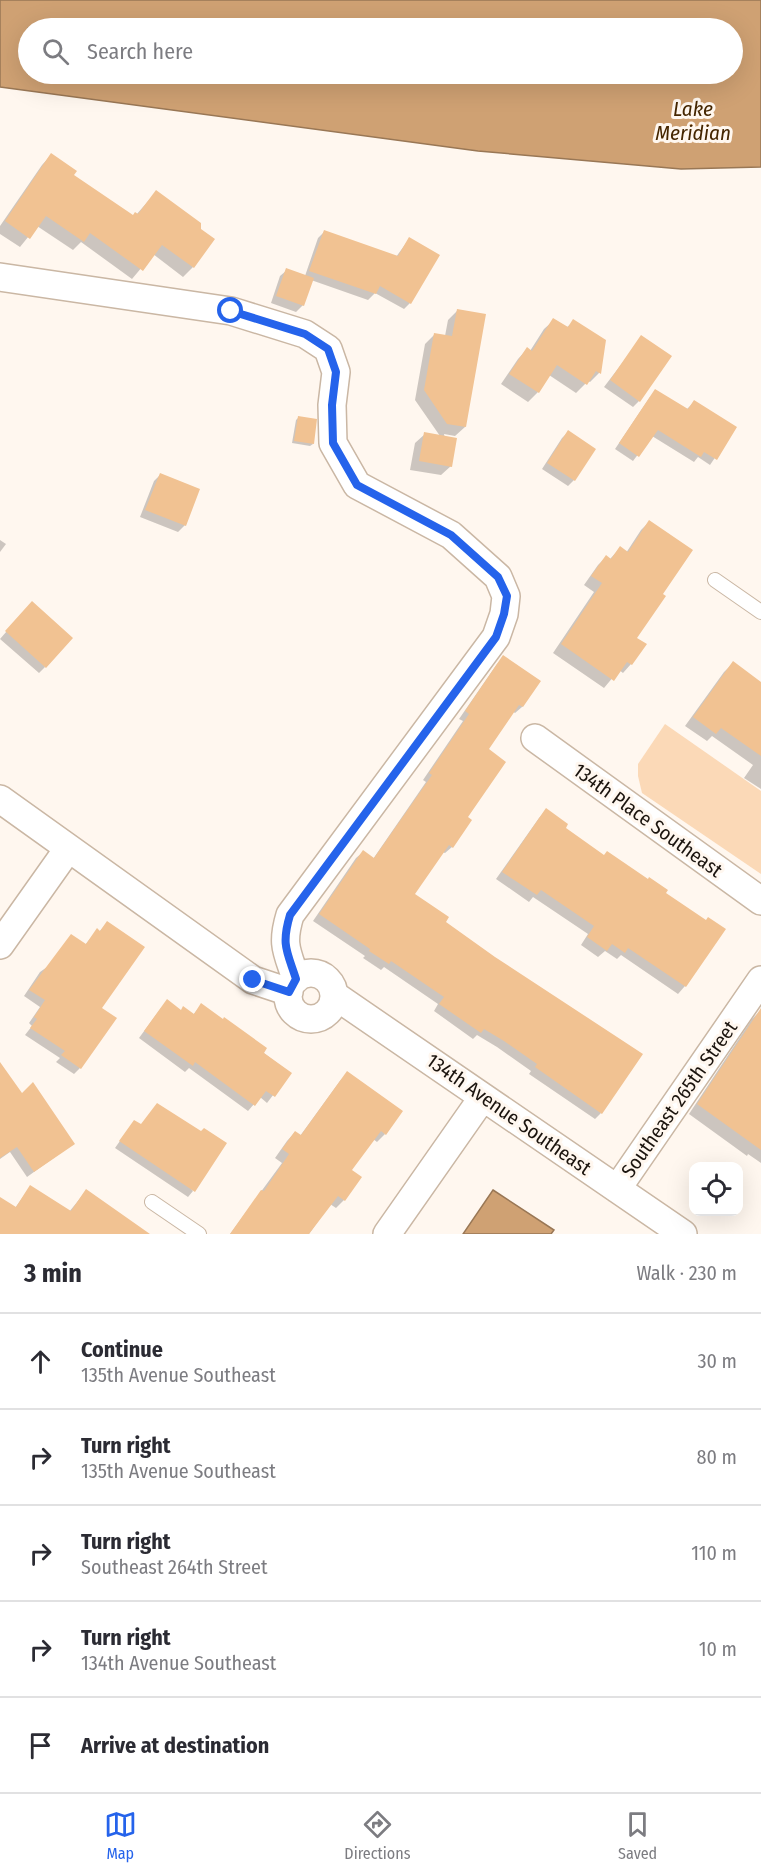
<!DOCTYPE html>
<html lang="en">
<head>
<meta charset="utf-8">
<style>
  :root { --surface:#fff; --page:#f7f7f7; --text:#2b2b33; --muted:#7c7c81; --line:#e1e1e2; --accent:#2563eb }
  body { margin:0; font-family:"Fira Sans Condensed",sans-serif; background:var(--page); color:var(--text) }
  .controls { position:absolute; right:18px; bottom:18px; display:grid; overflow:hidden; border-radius:12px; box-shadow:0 6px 24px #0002 }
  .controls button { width:54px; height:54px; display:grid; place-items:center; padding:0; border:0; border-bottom:2px solid var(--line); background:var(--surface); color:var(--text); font:30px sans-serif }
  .stop { position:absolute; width:18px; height:18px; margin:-14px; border:4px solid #2563eb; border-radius:50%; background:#fff }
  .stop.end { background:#2563eb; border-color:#fff; box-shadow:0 2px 6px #0008 }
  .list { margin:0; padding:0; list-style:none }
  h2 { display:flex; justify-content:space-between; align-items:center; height:78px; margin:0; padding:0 24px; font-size:26px }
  h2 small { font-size:20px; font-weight:400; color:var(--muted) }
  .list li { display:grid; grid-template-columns:39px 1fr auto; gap:18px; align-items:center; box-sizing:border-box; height:96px; padding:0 24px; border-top:2px solid var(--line) }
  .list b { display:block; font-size:22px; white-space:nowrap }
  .list p { margin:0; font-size:20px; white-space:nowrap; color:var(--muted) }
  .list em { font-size:20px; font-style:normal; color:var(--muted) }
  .icon { flex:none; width:33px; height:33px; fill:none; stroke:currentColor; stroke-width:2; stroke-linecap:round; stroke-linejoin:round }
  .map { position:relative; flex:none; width:761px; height:1234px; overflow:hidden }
  .search { position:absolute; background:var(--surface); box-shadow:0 6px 24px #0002; left:18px; right:18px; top:18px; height:66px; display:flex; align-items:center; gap:15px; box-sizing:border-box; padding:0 21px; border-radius:33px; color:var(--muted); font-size:22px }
  .sheet { height:558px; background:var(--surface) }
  nav { display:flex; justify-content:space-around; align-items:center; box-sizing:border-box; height:84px; border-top:2px solid var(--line); background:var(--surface); font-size:16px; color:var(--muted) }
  nav a { display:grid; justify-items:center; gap:3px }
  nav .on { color:var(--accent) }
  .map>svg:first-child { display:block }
  .green { fill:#fbd9b7 }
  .water { fill:#cfa173; stroke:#975; stroke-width:1.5; fill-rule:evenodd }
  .shadow { fill:#0003 }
  .building { fill:#f1c292 }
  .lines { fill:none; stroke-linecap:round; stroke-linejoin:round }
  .service-casing { stroke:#cab7a4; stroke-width:16 }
  .minor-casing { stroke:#cab7a4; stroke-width:30 }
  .service { stroke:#fff; stroke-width:14 }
  .minor { stroke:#fff; stroke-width:27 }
  .route { stroke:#2563eb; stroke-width:8 }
  .labels { text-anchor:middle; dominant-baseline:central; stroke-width:6; stroke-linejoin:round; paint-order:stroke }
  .street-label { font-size:20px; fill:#1b140e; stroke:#fff7ef }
  .water-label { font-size:21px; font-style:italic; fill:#452600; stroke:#fff7ef }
</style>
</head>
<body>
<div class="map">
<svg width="761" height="1234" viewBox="0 0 761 1234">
  <rect width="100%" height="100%" fill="#fff7ef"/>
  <!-- green -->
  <path class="green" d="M665 724 761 791V874L642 793 638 776V764Z"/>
  <!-- water -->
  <path class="water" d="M0 0H761V167L681 169 478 151 0 87ZM28 28H732V74H28Z
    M493 1190 554 1230 551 1234H463Z"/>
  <!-- shadow -->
  <path class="shadow" d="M51 155 72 176 132 217 136 215 156 192 193 267 183 277 153 254 132 279 81 242 73 250 37 226 20 247 0 234V226L42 165Z
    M324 232 396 257 409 239 410 303 404 309 375 293 368 300 311 280 303 305 296 312 271 303 280 276 287 270 305 276 318 238Z
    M457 311 465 427 455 436 444 434 451 466 441 475 410 470 415 443 425 434 440 436 415 400 425 344 434 335 445 336 448 320Z
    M554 320 566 328 574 321 605 341 599 373 590 382 588 381 576 393 549 375 538 392 528 402 501 384 518 359 527 349 530 351 544 329Z
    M642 337 639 401 633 407 604 387Z
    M650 397 686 410 694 402 735 428 710 465 698 457 694 462 652 436 633 461 615 449Z
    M299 417 313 444 310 446 292 443 296 420Z
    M568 432 574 480 568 486 542 469 562 438Z
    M160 475 185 525 178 532 140 517 154 481Z
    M649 522 661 594 635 638 631 664 623 673 619 670 604 688 553 653 594 592 584 585 598 565 606 557 610 559 620 548 626 553 641 530Z
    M0 540 6 544 0 552Z
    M26 609 45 667 39 673 0 639Z
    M504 657 539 682 522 707 515 713 512 711 486 749 466 817 452 847 445 853 442 852 413 894 444 922 601 1113 595 1119 529 1074 531 1071 497 1047 477 1035 473 1039 434 1011 438 1004 384 967 381 970 363 958 365 956 313 921 356 858 363 852 373 859 426 782 423 780 463 721 459 719 497 664Z
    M733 663 761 684V789L744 778 753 765 712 736 707 741 685 726 724 672Z
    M546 810 563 828 603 856 706 921 724 929 685 986 678 994 621 955 617 959 605 951 598 957 581 945 588 934 533 897 529 902 496 879 539 818Z
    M107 923 100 1008 80 1068 74 1074 56 1062 60 1058 25 1035 32 1026 29 1023 40 1007 24 996 40 972 47 967 71 935 85 945 97 930 99 932Z
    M201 1005 290 1073 267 1103 260 1097 248 1111 189 1068 185 1072 139 1038 161 1008 193 1015Z
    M761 1010V1163L748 1154 747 1156 689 1114 752 1019Z
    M0 1065 21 1096 73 1144 27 1177 10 1152 0 1159Z
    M348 1073 385 1134 377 1142 373 1139 350 1171 344 1200 336 1208 330 1204 309 1234H230L282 1163 275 1158 287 1141 295 1132 300 1136 340 1081Z
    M140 1125 193 1191 188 1197 115 1148 129 1128Z
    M30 1187 69 1212 86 1191 143 1234H0V1199L15 1208Z"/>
  <!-- building -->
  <path class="building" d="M51 153 77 171 74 175 133 215 135 212 138 214 156 190 201 223V229L215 239 194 268 162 245 143 271 90 233 84 242 46 216 30 239 5 221Z
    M324 230 398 256 409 237 440 255 411 304 380 286 376 294 309 271Z
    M286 268 314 278 304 306 276 296Z
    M457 309 486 314 466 427 447 424 424 390 434 333 452 336Z
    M553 318 568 327 573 319 606 340 601 374 596 371 587 385 557 365 539 393 509 374 527 347 532 351Z
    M641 335 672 356 640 402 610 380Z
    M655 389 688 409 694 400 737 427 717 460 704 452 701 457 658 430 639 457 619 443Z
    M298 416 317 419 314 444 294 441Z
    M568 430 596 449 575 481 547 463Z
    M424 432 457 438 452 467 419 461Z
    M160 473 200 489 186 526 145 510Z
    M649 520 693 550 663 594 666 596 637 638 647 644 632 665 627 662 614 681 561 644 602 583 591 576 606 555 611 559 620 546 628 552Z
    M32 601 73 638 46 668 5 631Z
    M503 655 541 681 523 707 519 705 489 749 506 762 468 817 472 820 453 848 449 845 415 894 449 917 446 922 495 957 643 1054 602 1114 535 1067 537 1064 504 1041 484 1029 481 1033 439 1004 444 997 391 961 389 964 369 951 370 949 319 914 363 850 374 858 432 775 429 773 469 714 465 711Z
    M733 661 761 682V756L721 728 716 734 693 717Z
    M546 808 568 824 566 828 604 855 607 851 648 879 649 877 668 890 666 893 706 920 708 917 726 929 686 987 628 948 625 953 612 944 607 951 587 937 594 926 541 890 537 895 502 872Z
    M107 921 145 947 102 1008 117 1018 81 1069 61 1055 65 1051 30 1028 37 1019 34 1017 45 1000 29 990 71 934 86 944 97 928 100 931Z
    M167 999 181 1010 183 1006 194 1014 201 1003 223 1019 224 1017 267 1048 264 1053 292 1073 275 1097 266 1091 255 1106 195 1062 193 1066 144 1031Z
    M761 1008V1150L697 1104Z
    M0 1062 22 1093 33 1082 75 1144 34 1172 17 1147 0 1158Z
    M347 1071 403 1111 386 1135 381 1131 352 1170 362 1177 345 1201 338 1196 309 1234H230L261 1190 264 1191 289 1154 282 1149 295 1131 301 1135Z
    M157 1103 201 1131 204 1128 227 1143 195 1192 119 1141 134 1120 141 1124Z
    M30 1185 71 1211 86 1189 150 1234H0V1197L16 1207Z"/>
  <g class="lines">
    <!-- service casing -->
    <g class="service-casing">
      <path id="service" d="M715 580 761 612
        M152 1202 199 1234"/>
    </g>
    <!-- minor casing -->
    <g class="minor-casing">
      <path id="minor" d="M0 277 231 311 305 334 328 349 336 372 332 405 333 443 357 485 451 535 498 577 506 596 504 614 496 637 290 915C281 945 287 951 296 979
        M535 738 761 901
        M0 799 253 980 289 992
        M0 945 68 849
        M288 996a23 23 0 1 1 46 0a23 23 0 1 1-46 0Z
        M334 995 683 1234
        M617 1189 761 980
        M387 1234 483 1097"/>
    </g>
    <!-- service -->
    <use href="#service" class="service"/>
    <!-- minor -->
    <use href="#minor" class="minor"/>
  </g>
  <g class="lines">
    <!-- route -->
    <path class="route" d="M231 311 305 334 328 349 336 372 332 405 333 443 357 485 451 535 498 577 507 596 504 614 496 637 290 915C281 945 287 951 296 979L289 992 253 980"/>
  </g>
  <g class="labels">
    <!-- street labels -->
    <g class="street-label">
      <text transform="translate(648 820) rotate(36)">134th Place Southeast</text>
      <text transform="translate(679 1099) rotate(-55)">Southeast 265th Street</text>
      <text transform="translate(509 1114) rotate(35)">134th Avenue Southeast</text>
    </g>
    <!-- water labels -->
    <g class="water-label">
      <text x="693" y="109">Lake<tspan x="693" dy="24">Meridian</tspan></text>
    </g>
  </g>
</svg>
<div class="controls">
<button><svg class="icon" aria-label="locate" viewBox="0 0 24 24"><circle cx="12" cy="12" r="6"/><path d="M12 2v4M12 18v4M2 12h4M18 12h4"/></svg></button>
</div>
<div class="stop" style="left:231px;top:311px"></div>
<div class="stop end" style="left:253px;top:980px"></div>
<div class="search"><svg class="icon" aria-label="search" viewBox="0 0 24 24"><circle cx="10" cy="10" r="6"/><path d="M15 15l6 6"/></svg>Search here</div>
</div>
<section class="sheet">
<h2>3 min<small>Walk · 230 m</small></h2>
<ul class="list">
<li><svg class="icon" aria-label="ahead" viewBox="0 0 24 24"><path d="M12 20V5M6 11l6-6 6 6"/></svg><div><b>Continue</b><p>135th Avenue Southeast</p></div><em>30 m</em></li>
<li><svg class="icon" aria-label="right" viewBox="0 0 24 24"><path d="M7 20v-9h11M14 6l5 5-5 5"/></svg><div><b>Turn right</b><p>135th Avenue Southeast</p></div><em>80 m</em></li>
<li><svg class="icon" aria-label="right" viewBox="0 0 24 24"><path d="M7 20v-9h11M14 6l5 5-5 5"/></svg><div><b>Turn right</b><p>Southeast 264th Street</p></div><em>110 m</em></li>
<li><svg class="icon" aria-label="right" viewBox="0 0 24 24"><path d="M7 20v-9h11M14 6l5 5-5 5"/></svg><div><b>Turn right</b><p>134th Avenue Southeast</p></div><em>10 m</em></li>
<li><svg class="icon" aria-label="arrive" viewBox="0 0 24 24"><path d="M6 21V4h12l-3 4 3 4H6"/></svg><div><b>Arrive at destination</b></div></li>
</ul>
</section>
<nav>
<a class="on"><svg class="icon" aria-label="map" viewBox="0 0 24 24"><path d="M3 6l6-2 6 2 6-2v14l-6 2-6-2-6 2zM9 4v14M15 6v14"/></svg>Map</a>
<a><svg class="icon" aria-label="directions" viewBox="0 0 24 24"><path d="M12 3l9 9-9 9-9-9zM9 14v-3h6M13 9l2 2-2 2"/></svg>Directions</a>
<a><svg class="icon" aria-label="saved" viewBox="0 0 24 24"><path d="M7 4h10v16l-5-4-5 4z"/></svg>Saved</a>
</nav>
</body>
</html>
